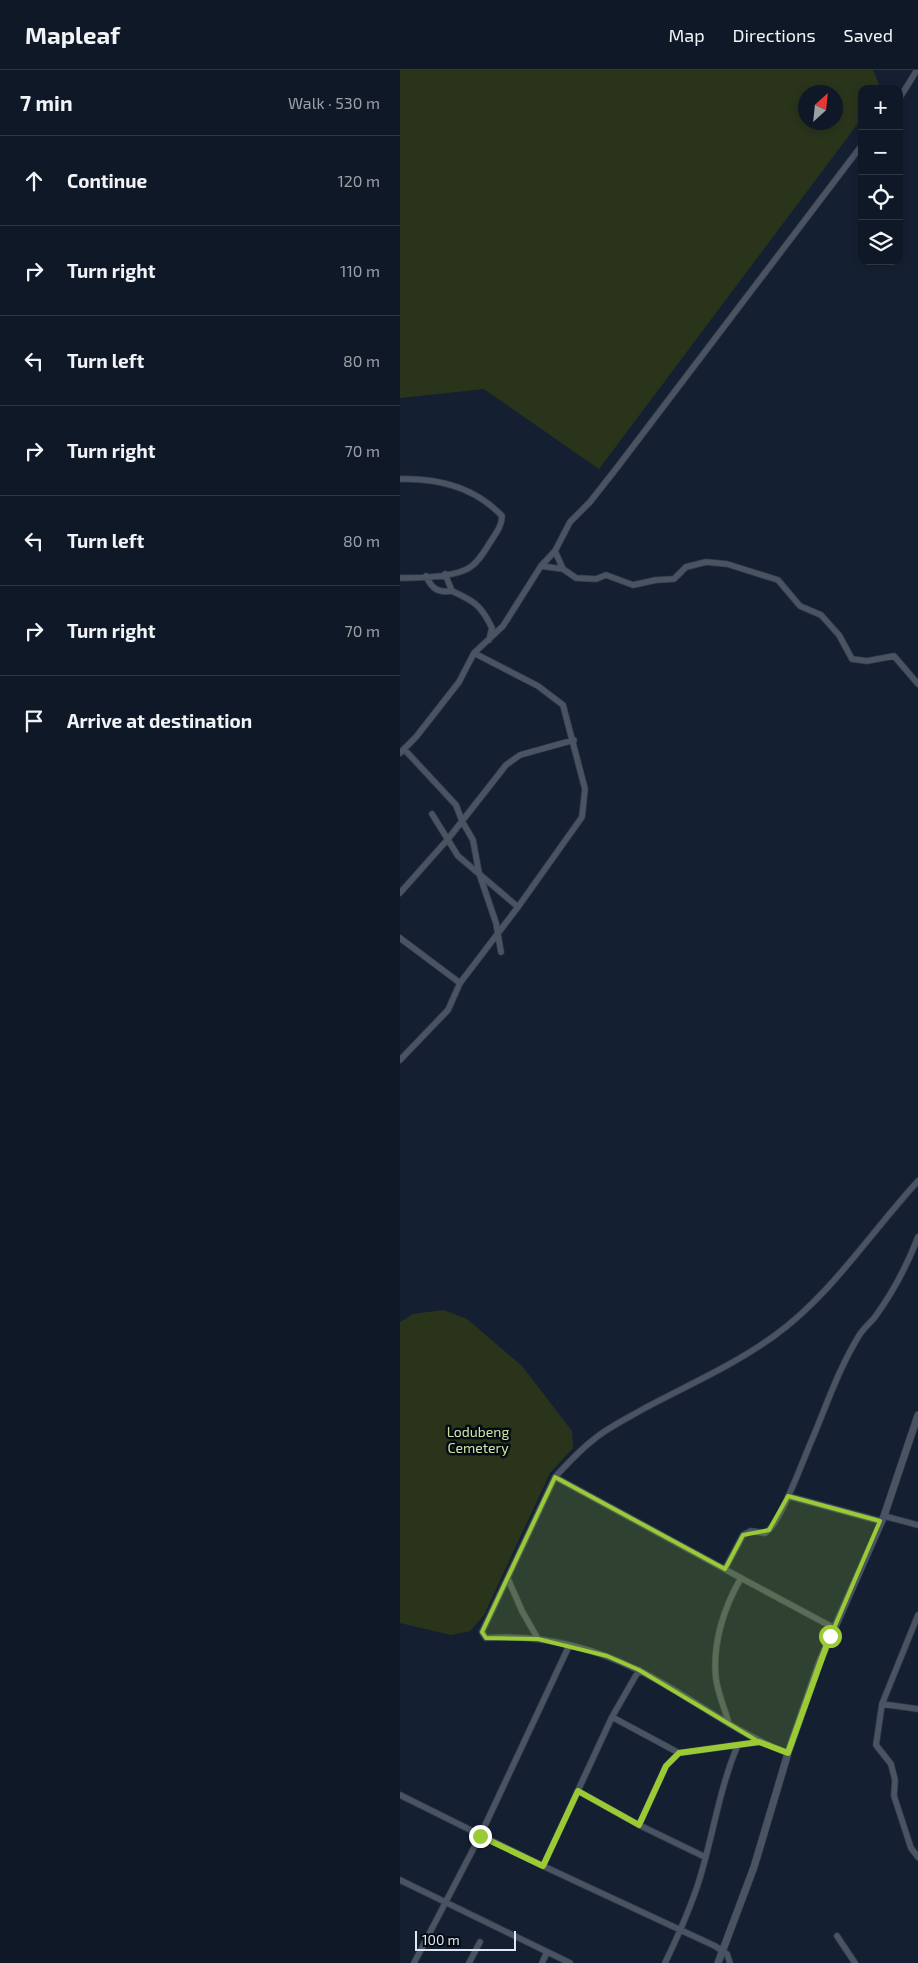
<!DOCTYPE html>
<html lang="en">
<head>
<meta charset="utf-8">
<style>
  :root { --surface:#0f1826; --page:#18212e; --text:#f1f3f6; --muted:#9ba0a7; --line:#2f3743 }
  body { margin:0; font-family:"Exo 2",sans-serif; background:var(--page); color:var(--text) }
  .controls { position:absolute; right:15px; top:15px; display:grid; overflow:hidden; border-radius:10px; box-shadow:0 2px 8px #0003 }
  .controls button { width:45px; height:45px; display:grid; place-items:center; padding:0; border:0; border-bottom:1px solid var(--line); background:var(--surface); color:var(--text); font:25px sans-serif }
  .compass { position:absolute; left:398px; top:15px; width:45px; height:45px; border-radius:50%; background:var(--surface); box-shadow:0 2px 8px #0003; rotate:27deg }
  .scale { position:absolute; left:15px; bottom:12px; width:101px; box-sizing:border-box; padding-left:5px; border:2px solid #dfe7f4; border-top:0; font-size:14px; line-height:18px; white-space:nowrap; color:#dfe7f4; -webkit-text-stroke:4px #050a11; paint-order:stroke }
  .stop { position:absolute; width:15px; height:15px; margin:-11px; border:4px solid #9acb34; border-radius:50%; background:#fff }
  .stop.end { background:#9acb34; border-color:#fff; box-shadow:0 1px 5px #0008 }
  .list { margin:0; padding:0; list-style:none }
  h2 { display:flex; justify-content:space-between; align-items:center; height:65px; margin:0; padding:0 20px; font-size:21px }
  h2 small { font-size:16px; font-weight:400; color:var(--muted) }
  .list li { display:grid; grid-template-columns:32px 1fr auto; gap:15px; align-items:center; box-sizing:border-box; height:90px; padding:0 20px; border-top:1px solid var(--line) }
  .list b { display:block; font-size:19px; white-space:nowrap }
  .list em { font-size:16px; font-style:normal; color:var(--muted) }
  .icon { flex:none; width:28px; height:28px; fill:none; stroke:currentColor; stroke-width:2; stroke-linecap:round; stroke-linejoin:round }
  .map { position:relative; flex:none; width:518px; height:1893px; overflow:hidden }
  header { display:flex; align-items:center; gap:30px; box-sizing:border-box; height:70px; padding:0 25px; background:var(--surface); border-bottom:1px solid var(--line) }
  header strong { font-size:24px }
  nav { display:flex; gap:28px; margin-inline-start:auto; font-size:18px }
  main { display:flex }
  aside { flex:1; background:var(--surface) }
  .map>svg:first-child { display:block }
  .green { fill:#2a341b; fill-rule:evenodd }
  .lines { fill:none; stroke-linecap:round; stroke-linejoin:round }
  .minor-casing { stroke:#303c4d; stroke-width:7 }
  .tertiary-casing { stroke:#303c4d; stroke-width:8 }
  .minor { stroke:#4a5361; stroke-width:5.5 }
  .tertiary { stroke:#4a5361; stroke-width:7 }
  .route { stroke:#9acb34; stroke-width:6 }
  .marked { fill:#9acb34; fill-opacity:0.2; stroke:#9acb34; stroke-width:4; stroke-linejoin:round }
  .labels { text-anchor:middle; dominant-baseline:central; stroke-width:5; stroke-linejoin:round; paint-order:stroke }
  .park-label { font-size:14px; fill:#cde7a7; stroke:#050a11 }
</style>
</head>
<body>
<header>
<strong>Mapleaf</strong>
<nav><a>Map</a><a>Directions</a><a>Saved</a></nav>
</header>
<main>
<aside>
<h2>7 min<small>Walk · 530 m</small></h2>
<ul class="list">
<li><svg class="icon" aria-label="ahead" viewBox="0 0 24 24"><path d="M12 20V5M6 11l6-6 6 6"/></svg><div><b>Continue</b></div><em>120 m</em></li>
<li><svg class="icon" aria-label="right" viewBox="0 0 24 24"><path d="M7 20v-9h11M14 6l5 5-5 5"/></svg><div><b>Turn right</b></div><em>110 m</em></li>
<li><svg class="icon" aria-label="left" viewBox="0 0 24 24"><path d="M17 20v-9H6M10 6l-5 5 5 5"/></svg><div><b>Turn left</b></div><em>80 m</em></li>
<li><svg class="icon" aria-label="right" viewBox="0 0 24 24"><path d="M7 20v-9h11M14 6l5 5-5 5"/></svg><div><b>Turn right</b></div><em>70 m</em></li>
<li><svg class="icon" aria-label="left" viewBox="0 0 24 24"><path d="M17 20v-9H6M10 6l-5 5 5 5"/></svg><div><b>Turn left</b></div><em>80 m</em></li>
<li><svg class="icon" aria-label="right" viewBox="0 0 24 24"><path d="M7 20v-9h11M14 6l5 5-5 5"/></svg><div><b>Turn right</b></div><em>70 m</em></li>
<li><svg class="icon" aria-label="arrive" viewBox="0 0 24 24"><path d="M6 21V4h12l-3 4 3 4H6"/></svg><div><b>Arrive at destination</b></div></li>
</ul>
</aside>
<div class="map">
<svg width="518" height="1893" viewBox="0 0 518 1893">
  <rect width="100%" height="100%" fill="#142032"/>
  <!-- green -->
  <path class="green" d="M0 0H473L481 19H462V48L199 399 84 319 0 328ZM406 22H436V52H406Z
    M43 1240 67 1249 122 1296 172 1361 173 1378 150 1403 84 1545 70 1561 51 1565 0 1553V1252L13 1244Z"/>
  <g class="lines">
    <!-- minor casing -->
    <g class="minor-casing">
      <path id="minor" d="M499 29 517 0
        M0 409C39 408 75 417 102 446 102 456 96 463 91 471 85 480 79 492 69 498 54 507 18 508 0 508
        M155 481 163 499
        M141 496 163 499 176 508 196 509 206 505 233 515 256 510 274 509 286 497 306 492 327 494 378 510 400 536 421 545 439 565 452 589 467 591 494 586 518 614
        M45 504 52 521C74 531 81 535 92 558L89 570
        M26 506C32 519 38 523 52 521
        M4 679 56 735 62 751 73 770 79 803 96 853 101 882
        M0 683 16 667 59 612 74 583 103 556 141 496 155 481 170 452 190 432 219 395 462 75
        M32 744 58 786 118 837
        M0 823 48 769 106 695 120 685 174 670
        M0 868 60 913
        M0 990 48 940 60 913 118 837 182 747 185 719 163 635 138 616 74 583
        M155 1407 341 1508C324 1537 312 1574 316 1609 318 1624 325 1639 329 1654
        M388 1426 480 1451
        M484 1446 518 1455
        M325 1499 343 1465 351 1461 365 1463C381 1454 405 1384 414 1365 428 1331 440 1296 460 1264 464 1258 470 1253 475 1247 493 1222 507 1196 518 1167
        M341 1508 434 1558
        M108 1509 122 1541 138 1569
        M482 1634 518 1545
        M518 1639 482 1634 476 1675 491 1694 495 1710 494 1726 511 1778 518 1787
        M212 1647 279 1683
        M388 1683C334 1663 289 1625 238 1600 191 1577 138 1564 86 1568L82 1562 155 1407C167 1394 179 1381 193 1370 208 1357 228 1348 245 1338 288 1315 334 1295 374 1266 432 1224 470 1163 518 1111
        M178 1721 239 1755 305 1787
        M0 1725 143 1796 315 1876 327 1884 330 1893
        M239 1755 266 1696 279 1683 359 1672
        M143 1796 212 1647 239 1600
        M0 1810 170 1893
        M437 1866 455 1893
        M14 1893 80 1766 169 1576
        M69 1893 80 1872
        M142 1893 147 1882
        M265 1893C278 1866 290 1839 299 1811 313 1766 319 1720 337 1677"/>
    </g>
    <!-- tertiary casing -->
    <g class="tertiary-casing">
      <path id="tertiary" d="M318 1893 354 1797 388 1683 420 1591 484 1446 518 1345"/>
    </g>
    <!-- minor -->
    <use href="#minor" class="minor"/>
    <!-- tertiary -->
    <use href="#tertiary" class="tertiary"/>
  </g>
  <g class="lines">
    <!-- route -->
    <path class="route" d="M80 1766 143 1796 178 1721 239 1755 266 1696 279 1683 359 1672 388 1683 430 1566"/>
  </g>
  <!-- marked area -->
  <path class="marked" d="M155 1407 325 1499 343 1465 369 1460 388 1426 480 1451 420 1591 388 1683 359 1672 239 1600 207 1586 138 1569 86 1568 82 1562Z"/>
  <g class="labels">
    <!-- park labels -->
    <g class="park-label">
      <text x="78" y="1361">Lodubeng<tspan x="78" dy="16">Cemetery</tspan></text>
    </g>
  </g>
</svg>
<div class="controls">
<button>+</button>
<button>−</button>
<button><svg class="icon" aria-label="locate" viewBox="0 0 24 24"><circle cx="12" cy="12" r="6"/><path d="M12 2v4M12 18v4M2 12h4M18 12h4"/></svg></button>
<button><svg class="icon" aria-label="layers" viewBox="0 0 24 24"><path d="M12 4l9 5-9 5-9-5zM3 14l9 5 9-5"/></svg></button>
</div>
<svg class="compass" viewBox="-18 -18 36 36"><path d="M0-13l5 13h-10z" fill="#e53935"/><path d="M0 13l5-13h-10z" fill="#9ba0a7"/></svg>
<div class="scale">100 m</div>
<div class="stop" style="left:430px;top:1566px"></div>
<div class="stop end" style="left:80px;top:1766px"></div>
</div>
</main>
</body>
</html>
